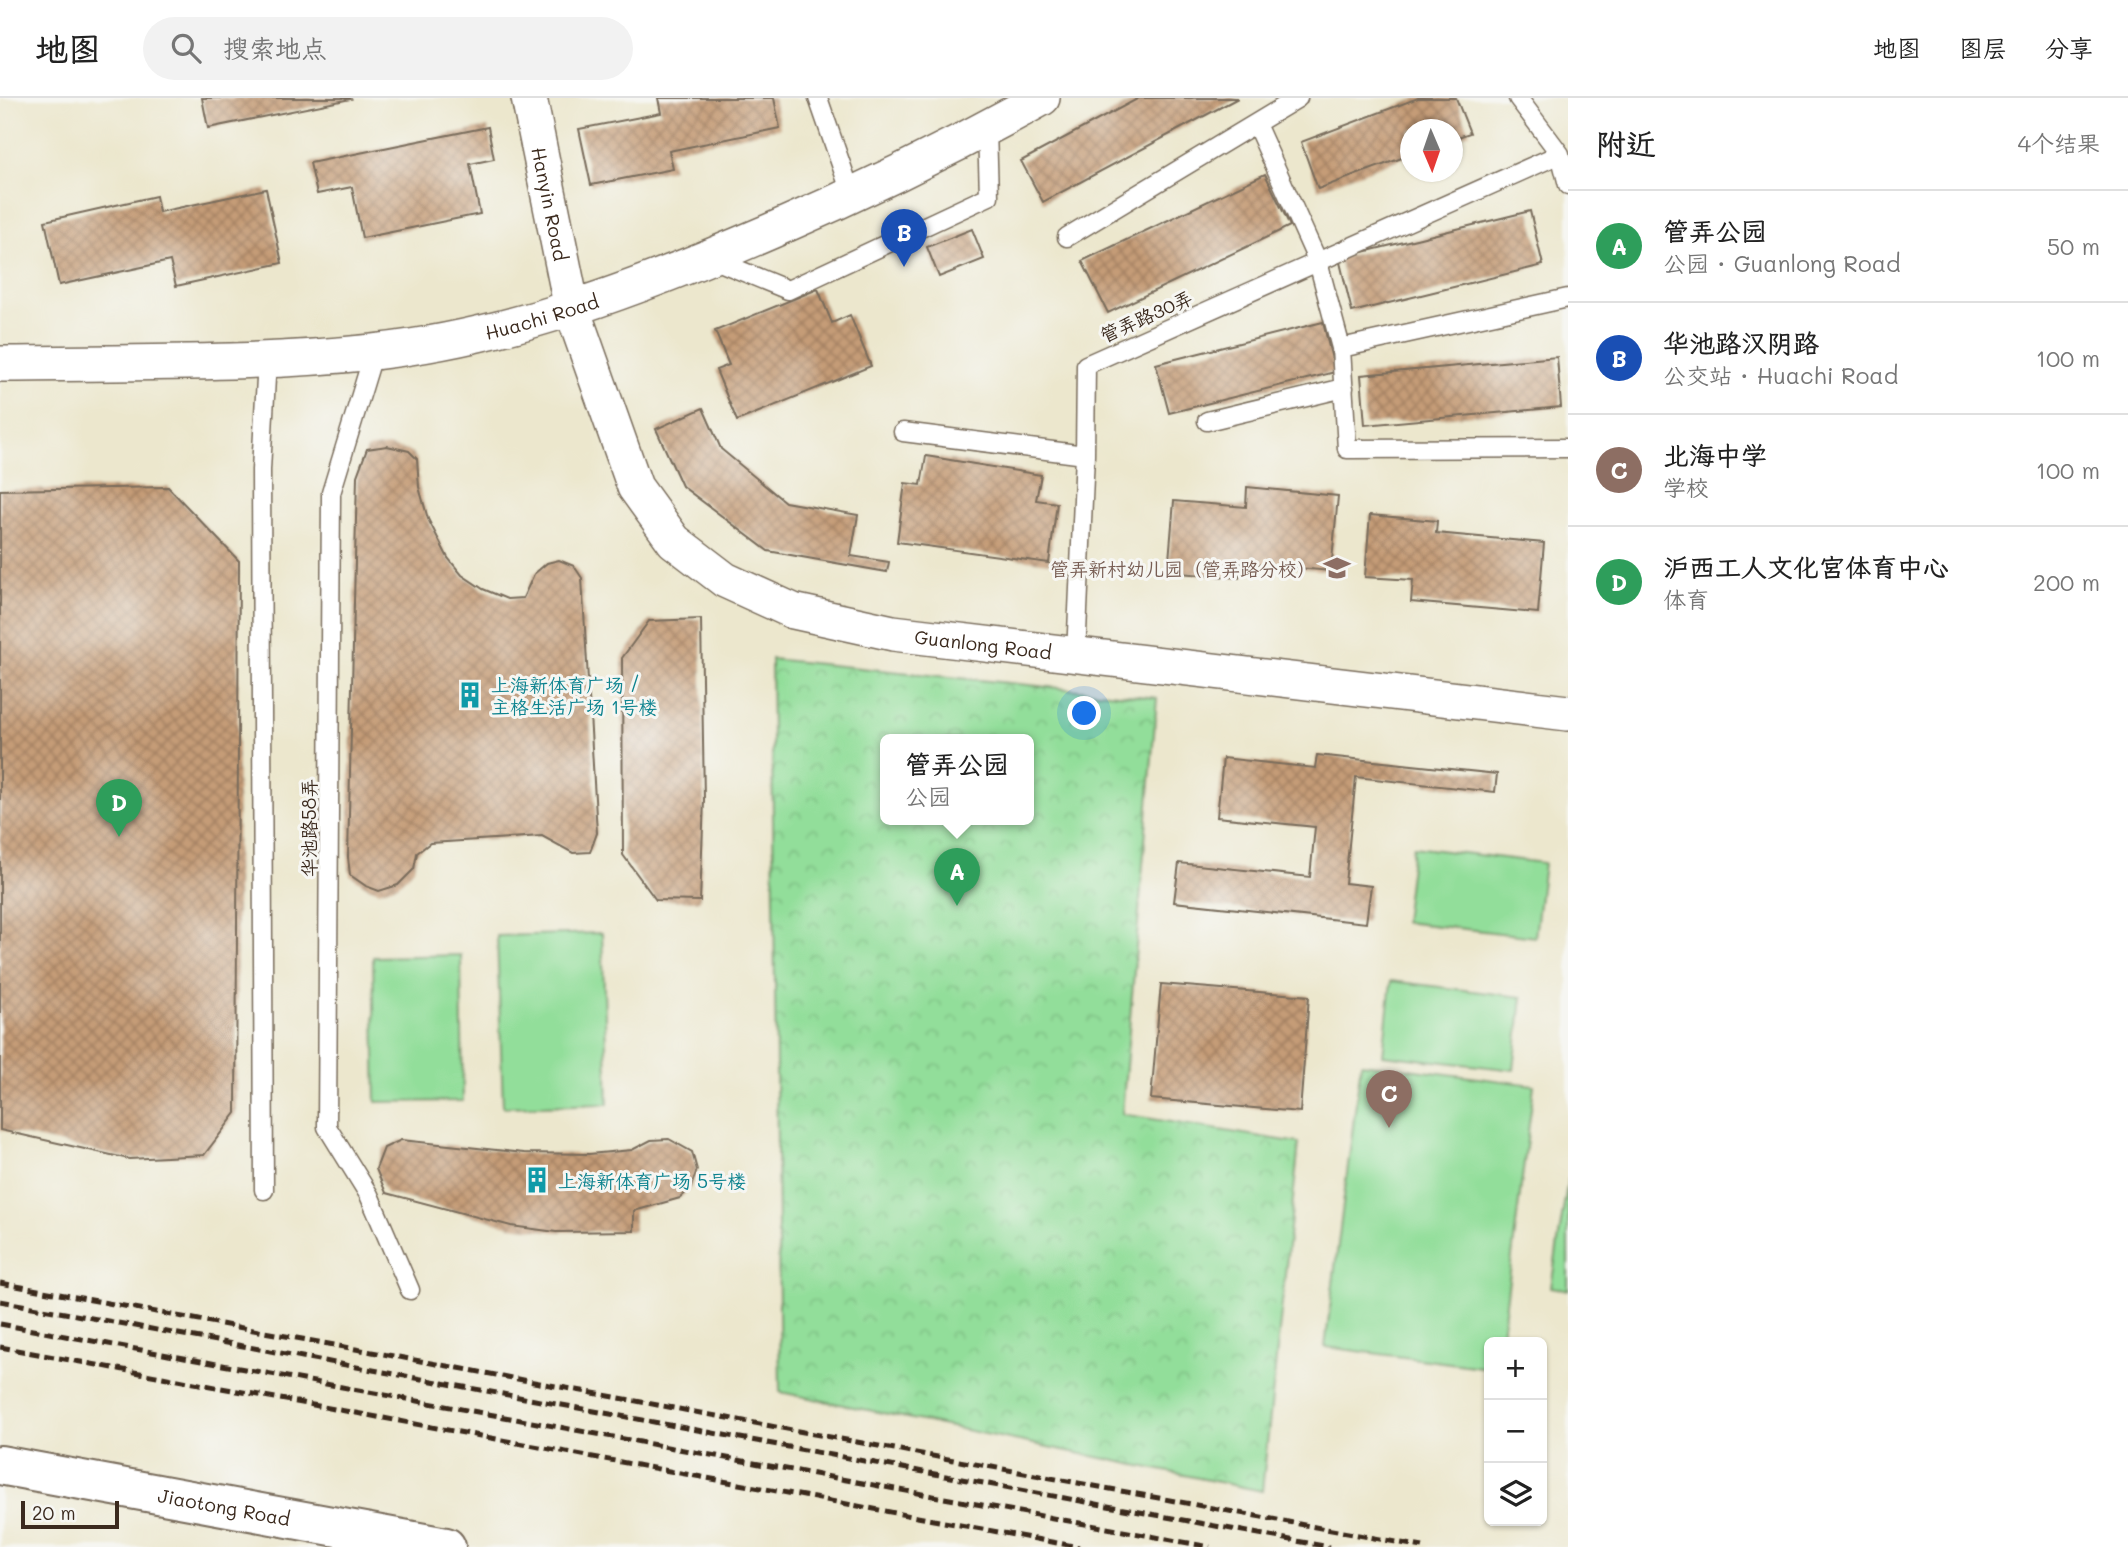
<!DOCTYPE html>
<html lang="zh">
<head>
<meta charset="utf-8">
<style>
  :root { --surface:#fff; --page:#f2f2f2; --text:#222; --muted:#767676; --line:#e0e0e0; --accent:#d93025 }
  body { margin:0; font-family:Mali,"LXGW WenKai TC",sans-serif; background:var(--page); color:var(--text) }
  .controls { position:absolute; right:21px; bottom:21px; display:grid; overflow:hidden; border-radius:10px; box-shadow:0 2px 5px #0004 }
  .controls button { width:63px; height:63px; display:grid; place-items:center; padding:0; border:0; border-bottom:2px solid var(--line); background:var(--surface); color:var(--text); font:35px sans-serif }
  .compass { position:absolute; left:1400px; top:21px; width:63px; height:63px; border-radius:50%; background:var(--surface); box-shadow:0 2px 5px #0004; rotate:178deg }
  .scale { position:absolute; left:21px; bottom:18px; width:98px; box-sizing:border-box; padding-left:7px; border:4px solid #3b2a1e; border-top:0; font-size:19px; line-height:24px; white-space:nowrap; color:#3b2a1e; -webkit-text-stroke:5px #f6f6f2; paint-order:stroke }
  .you { position:absolute; left:1085px; top:616px; width:24px; height:24px; margin:-18px; border:5px solid #fff; border-radius:50%; background:#1a73e8; box-shadow:0 0 0 10px #1a73e833 }
  .badge { display:grid; place-items:center; width:46px; height:46px; border-radius:50%; background:var(--accent); color:#fff; font-size:23px; font-weight:700 }
  .pin { position:absolute; translate:-50% -58px; filter:drop-shadow(0 2px 4px #0008) }
  .pin::after { content:''; position:absolute; top:37px; width:24px; height:21px; background:inherit; clip-path:polygon(0 0,100% 0,50% 100%) }
  .popup { position:absolute; left:880px; top:636px; width:154px; height:91px; box-sizing:border-box; display:grid; place-content:center; border-radius:10px; background:var(--surface); filter:drop-shadow(0 2px 5px #0005); font-size:23px; white-space:nowrap; color:var(--muted) }
  .popup b { font-size:26px; color:var(--text) }
  .popup::after { content:''; position:absolute; left:50%; top:100%; margin-left:-14px; border:14px solid transparent; border-top-color:var(--surface) }
  .list { margin:0; padding:0; list-style:none }
  h2 { display:flex; justify-content:space-between; align-items:center; height:91px; margin:0; padding:0 28px; font-size:30px }
  h2 small { font-size:23px; font-weight:400; color:var(--muted) }
  .list li { display:grid; grid-template-columns:46px 1fr auto; gap:21px; align-items:center; box-sizing:border-box; height:112px; padding:0 28px; border-top:2px solid var(--line) }
  .list b { display:block; font-size:26px; white-space:nowrap }
  .list p { margin:0; font-size:23px; white-space:nowrap; color:var(--muted) }
  .list em { font-size:23px; font-style:normal; color:var(--muted) }
  .icon { flex:none; width:38px; height:38px; fill:none; stroke:currentColor; stroke-width:2; stroke-linecap:round; stroke-linejoin:round }
  .map { position:relative; flex:none; width:1568px; height:1449px; overflow:hidden }
  header { display:flex; align-items:center; gap:42px; box-sizing:border-box; height:98px; padding:0 35px; background:var(--surface); border-bottom:2px solid var(--line) }
  header strong { font-size:33px }
  nav { display:flex; gap:38px; margin-inline-start:auto; font-size:24px }
  .search { width:490px; height:63px; background:var(--page); display:flex; align-items:center; gap:18px; box-sizing:border-box; padding:0 24px; border-radius:38px; color:var(--muted); font-size:26px }
  main { display:flex }
  aside { flex:1; background:var(--surface) }
  .map>svg:first-child { display:block }
  .green { fill:#92de9a; stroke:#66845c; stroke-width:2 }
  .park { fill:url(#park-crowns); stroke:#66845c; stroke-width:2; fill-rule:evenodd }
  .building { fill:url(#building-cross-hatch) }
  .lines { fill:none; stroke-linecap:round; stroke-linejoin:round }
  .service-casing { stroke:#796c5b; stroke-width:21 }
  .minor-casing { stroke:#796c5b; stroke-width:38 }
  .secondary-casing { stroke:#796c5b; stroke-width:42 }
  .service { stroke:#fff; stroke-width:18 }
  .minor { stroke:#fff; stroke-width:35 }
  .secondary { stroke:#fff; stroke-width:38 }
  .rail { stroke:#3b2a1e; stroke-width:5; stroke-dasharray:10 5; stroke-linecap:butt }
  .labels { text-anchor:middle; dominant-baseline:central; stroke-width:6; stroke-linejoin:round; paint-order:stroke }
  .street-label { font-size:19px; fill:#3b2a1e; stroke:#f6f6f2 }
  .education-label { font-size:19px; fill:#785e54; stroke:#f6f6f2; text-anchor:end }
  .culture-label { font-size:19px; fill:#0d838f; stroke:#f6f6f2; text-anchor:start }
</style>
</head>
<body>
<header>
<strong>地图</strong>
<div class="search"><svg class="icon" aria-label="search" viewBox="0 0 24 24"><circle cx="10" cy="10" r="6"/><path d="M15 15l6 6"/></svg>搜索地点</div>
<nav><a>地图</a><a>图层</a><a>分享</a></nav>
</header>
<main>
<div class="map">
<svg width="1568" height="1449" viewBox="0 0 1568 1449">
  <defs>
    <pattern id="park-crowns" width="20" height="18" patternUnits="userSpaceOnUse" patternTransform="scale(1.75)"><rect width="20" height="18" fill="#92de9a"/><path d="M2 6a3 3 0 1 1 6 0M12 15a3 3 0 1 1 6 0" fill="none" stroke="#7fbf84"/></pattern>
    <pattern id="building-cross-hatch" width="8" height="8" patternUnits="userSpaceOnUse" patternTransform="scale(1.75)"><rect width="8" height="8" fill="#c59c77"/><path d="M0 0l8 8M0 8l8-8" fill="none" stroke="#a17f61"/></pattern>
  </defs>
  <rect width="100%" height="100%" fill="#f6f6f2"/>
  <filter id="ink" filterUnits="userSpaceOnUse"><feTurbulence type="fractalNoise" baseFrequency=".0143" numOctaves="2"/><feDisplacementMap in="SourceGraphic" scale="14" xChannelSelector="R" yChannelSelector="G"/><feConvolveMatrix kernelMatrix="1 2 1 2 8 2 1 2 1" color-interpolation-filters="sRGB"/></filter>
  <filter id="wash" filterUnits="userSpaceOnUse"><feTurbulence type="fractalNoise" baseFrequency=".00686" numOctaves="4" result="noise"/><feDisplacementMap in="SourceGraphic" scale="28" xChannelSelector="R" yChannelSelector="G"/><feGaussianBlur stdDeviation="1.57" result="paint"/><feColorMatrix in="noise" values="0 0 0 0 0 0 0 0 0 0 0 0 0 0 0 0 0 1.4 0 .05"/><feComposite in="paint" operator="in"/></filter>
  <g filter="url(#wash)">
    <rect width="100%" height="100%" fill="#ece7cd"/>
    <!-- green -->
    <path class="green" d="M1413 749 1544 765 1535 839 1404 824Z
      M602 835 608 1006 503 1009 497 838Z
      M461 857 463 1003 376 1004 373 859Z
      M1391 883 1522 899 1514 972 1383 957Z
      M1361 965 1534 987 1501 1244H1489V1270L1325 1249Z
      M1568 1081V1192L1551 1189Z"/>
    <!-- park -->
    <path class="park" d="M771 561 1157 600 1122 1016 1299 1045 1262 1393 780 1294ZM885 642H1029V722H885Z"/>
    <g id="blocks">
      <!-- building -->
      <path class="building" d="M202 0H350L351 1 208 30Z
        M658 0H774L780 30 669 53 673 71 591 87 579 31 661 15Z
        M1139 0H1238L1043 104 1021 63Z
        M1418 0H1456L1470 35 1452 41V32H1410V57L1318 91 1301 44Z
        M488 29 494 61 470 66 480 116 362 140 352 89 317 96 310 65Z
        M1265 76 1290 128 1108 215 1082 163Z
        M266 91 282 165 176 188 170 163 59 187 45 123 156 98 159 114Z
        M1530 113 1543 167 1352 214 1339 160Z
        M972 131 984 161 939 179 927 149Z
        M818 191 832 225 850 217 871 268 737 323 716 272 729 267 715 233Z
        M1323 224 1335 274 1169 315 1156 266Z
        M1557 259 1561 309 1365 327 1361 277Z
        M703 310 721 351 785 404 858 417 851 458 889 464 887 474 768 453 682 388 656 331Z
        M387 348 409 353 417 361 419 389 428 421 448 460 462 477 483 491 507 501 523 500 534 476 547 465 559 462 574 468 582 480 597 735 590 754 573 755 542 738 430 745 417 755 414 771 398 787 379 793 366 788 350 777 348 759 357 378 367 351Z
        M926 358 1041 377 1036 402 1057 405 1049 465 897 444 905 385 921 387Z
        M168 389 239 463 236 1015 204 1057 129 1061 0 1032V392Z
        M1247 389 1338 398 1331 473 1241 465 1239 480 1168 474 1174 403 1246 409Z
        M1370 417 1437 423 1436 435 1544 445 1538 515 1411 504 1413 482 1365 479Z
        M701 521 704 702 700 803 656 802 623 757 622 560 649 523Z
        M1317 657 1497 676 1495 694 1356 679 1345 785 1371 788 1366 825 1174 804 1179 765 1310 779 1315 729 1217 719 1223 660 1315 670Z
        M1161 886 1309 898 1300 1014 1151 1001Z
        M669 1041 692 1054 697 1072 690 1091 680 1100 634 1113V1133L556 1134 511 1128 386 1095 376 1071 384 1050 401 1042 524 1055 589 1056 632 1052 651 1042Z"/>
    </g>
  </g>
  <g filter="url(#ink)">
    <use href="#blocks" fill-opacity="0" stroke="#796c5b" stroke-width="2"/>
    <g class="lines">
      <!-- service casing -->
      <g class="service-casing">
        <path id="service" d="M818 0 852 98
          M1518 0 1560 56 1568 87
          M1256 26 1318 164 1341 250 1347 351 1568 350
          M1067 139 1298 0
          M710 160 788 192 989 98 987 31
          M1341 250 1568 200
          M374 254 331 395 327 1029 369 1097 410 1192
          M1207 323 1344 290
          M903 334 1085 357 1086 267 1560 56
          M1076 557 1085 357
          M264 1092 261 372 267 261"/>
      </g>
      <!-- minor casing -->
      <g class="minor-casing">
        <g id="minor">
          <path id="s1" d="M529 0 572 211 635 389 674 443 725 482 793 513 893 535 1568 615"/>
          <path id="s2" d="M0 266C124 264 250 267 373 254 512 239 644 188 771 133 864 93 954 49 1042 0"/>
        </g>
      </g>
      <!-- secondary casing -->
      <g class="secondary-casing">
        <g id="secondary">
          <path id="s3" d="M0 1367 446 1449"/>
        </g>
      </g>
      <!-- service -->
      <use href="#service" class="service"/>
      <!-- minor -->
      <use href="#minor" class="minor"/>
      <!-- secondary -->
      <use href="#secondary" class="secondary"/>
      <!-- rail -->
      <path class="rail" d="M0 1185 1423 1449
        M0 1203 1329 1449
        M0 1226 1210 1449
        M0 1249 1079 1449"/>
    </g>
  </g>
  <!-- icons -->
  <defs>
    <g id="school-bare" transform="scale(2.1)"><path d="M0-5L7-2L0 1L-7-2ZM-4 1L0 2.5L4 1V4Q0 6-4 4Z" fill="#8d6e63" stroke="#f6f6f2" stroke-width="2.5" paint-order="stroke"/></g>
    <g id="building-bare" transform="scale(2.1)"><path d="M-4-6H4V6H1V3H-1V6H-4ZM-2.5-4.3h1.7v1.8h-1.7ZM.8-4.3h1.7v1.8H.8ZM-2.5-1h1.7V.8h-1.7ZM.8-1h1.7V.8H.8Z" fill="#0f9aa8" stroke="#f6f6f2" stroke-width="2.5" paint-order="stroke"/></g>
  </defs>
  <g fill-rule="evenodd">
    <use href="#school-bare" x="1337" y="470"/>
    <use href="#building-bare" x="470" y="597"/>
    <use href="#building-bare" x="537" y="1082"/>
  </g>
  <g class="labels">
    <!-- street labels -->
    <g class="street-label">
      <text stroke="none"><textPath href="#s1" startOffset="108">Hanyin Road</textPath></text>
      <text stroke="none"><textPath href="#s2" startOffset="546">Huachi Road</textPath></text>
      <text transform="translate(1146 218) rotate(-24)">管弄路30弄</text>
      <text stroke="none"><textPath href="#s1" startOffset="803">Guanlong Road</textPath></text>
      <text transform="translate(308 730) rotate(-90)">华池路58弄</text>
      <text stroke="none"><textPath href="#s3" startOffset="228">Jiaotong Road</textPath></text>
    </g>
    <!-- education labels -->
    <g class="education-label">
      <text x="1316" y="470">管弄新村幼儿园（管弄路分校）</text>
    </g>
    <!-- culture labels -->
    <g class="culture-label">
      <text x="491" y="586">上海新体育广场 /<tspan x="491" dy="22">主格生活广场 1号楼</tspan></text>
      <text x="558" y="1082">上海新体育广场 5号楼</text>
    </g>
  </g>
</svg>
<div class="controls">
<button>+</button>
<button>−</button>
<button><svg class="icon" aria-label="layers" viewBox="0 0 24 24"><path d="M12 4l9 5-9 5-9-5zM3 14l9 5 9-5"/></svg></button>
</div>
<svg class="compass" viewBox="-18 -18 36 36"><path d="M0-13l5 13h-10z" fill="#e53935"/><path d="M0 13l5-13h-10z" fill="#767676"/></svg>
<div class="scale">20 m</div>
<div class="you"></div>
<div class="pin badge" style="left:957px;top:808px;background:#2e9e5b">A</div>
<div class="popup"><b>管弄公园</b>公园</div>
<div class="pin badge" style="left:904px;top:169px;background:#1a4fb4">B</div>
<div class="pin badge" style="left:1389px;top:1030px;background:#8d6e63">C</div>
<div class="pin badge" style="left:119px;top:739px;background:#2e9e5b">D</div>
</div>
<aside>
<h2>附近<small>4个结果</small></h2>
<ul class="list">
<li><span class="badge" style="background:#2e9e5b">A</span><div><b>管弄公园</b><p>公园 · Guanlong Road</p></div><em>50 m</em></li>
<li><span class="badge" style="background:#1a4fb4">B</span><div><b>华池路汉阴路</b><p>公交站 · Huachi Road</p></div><em>100 m</em></li>
<li><span class="badge" style="background:#8d6e63">C</span><div><b>北海中学</b><p>学校</p></div><em>100 m</em></li>
<li><span class="badge" style="background:#2e9e5b">D</span><div><b>沪西工人文化宫体育中心</b><p>体育</p></div><em>200 m</em></li>
</ul>
</aside>
</main>
</body>
</html>
